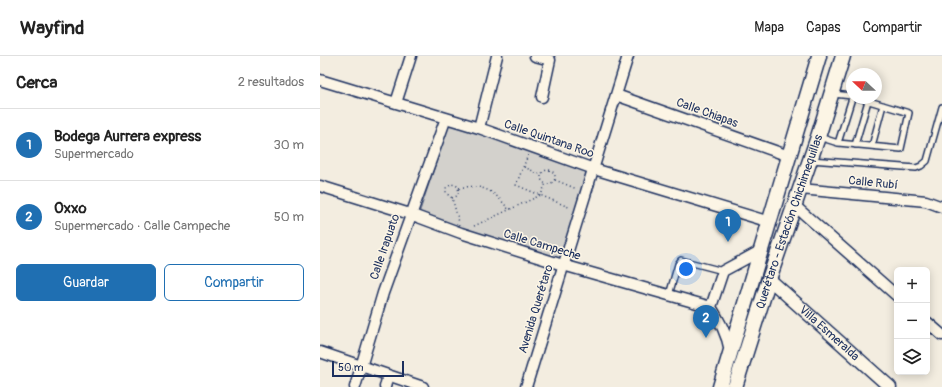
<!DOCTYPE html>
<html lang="es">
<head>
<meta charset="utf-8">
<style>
  :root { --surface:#fff; --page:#f6f6f6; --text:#222; --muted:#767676; --line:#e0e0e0; --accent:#1f6fb2 }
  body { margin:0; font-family:Pangolin,sans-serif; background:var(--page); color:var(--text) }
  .controls { position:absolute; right:12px; bottom:12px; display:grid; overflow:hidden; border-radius:6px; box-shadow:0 2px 10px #0003 }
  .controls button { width:36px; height:36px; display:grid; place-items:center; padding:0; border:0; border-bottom:1px solid var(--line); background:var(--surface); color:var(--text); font:20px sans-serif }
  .compass { position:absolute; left:526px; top:12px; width:36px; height:36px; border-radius:50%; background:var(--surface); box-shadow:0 2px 10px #0003; rotate:292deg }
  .scale { position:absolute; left:12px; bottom:10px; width:72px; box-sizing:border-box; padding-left:4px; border:2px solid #1b2f5e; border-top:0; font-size:11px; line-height:14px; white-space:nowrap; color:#1b2f5e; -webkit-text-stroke:3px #fcf5e5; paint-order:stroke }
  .you { position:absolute; left:366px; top:213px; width:14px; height:14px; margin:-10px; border:3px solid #fff; border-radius:50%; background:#1a73e8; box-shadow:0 0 0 6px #1a73e833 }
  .badge { display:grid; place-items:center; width:26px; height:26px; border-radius:50%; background:var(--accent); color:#fff; font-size:13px; font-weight:700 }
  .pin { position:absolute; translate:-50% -33px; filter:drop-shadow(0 1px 2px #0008) }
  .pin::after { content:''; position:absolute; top:21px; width:14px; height:12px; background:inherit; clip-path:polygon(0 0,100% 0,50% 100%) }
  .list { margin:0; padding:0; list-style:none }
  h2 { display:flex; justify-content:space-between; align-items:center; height:52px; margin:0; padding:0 16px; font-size:17px }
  h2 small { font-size:13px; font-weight:400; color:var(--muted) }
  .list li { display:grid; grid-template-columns:26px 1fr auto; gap:12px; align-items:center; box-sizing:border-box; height:72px; padding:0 16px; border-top:1px solid var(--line) }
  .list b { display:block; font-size:15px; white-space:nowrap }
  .list p { margin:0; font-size:13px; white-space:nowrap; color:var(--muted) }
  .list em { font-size:13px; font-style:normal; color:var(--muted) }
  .actions { display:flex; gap:8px; padding:12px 16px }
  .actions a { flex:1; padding:9px 0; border:1px solid var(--accent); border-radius:6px; text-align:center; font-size:14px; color:var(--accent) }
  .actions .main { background:var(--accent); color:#fff }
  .icon { flex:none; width:22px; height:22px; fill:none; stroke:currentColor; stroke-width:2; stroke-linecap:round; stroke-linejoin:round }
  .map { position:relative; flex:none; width:622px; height:331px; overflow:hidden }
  header { display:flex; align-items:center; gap:24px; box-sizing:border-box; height:56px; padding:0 20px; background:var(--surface); border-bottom:1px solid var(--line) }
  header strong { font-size:19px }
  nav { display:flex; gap:22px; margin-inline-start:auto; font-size:14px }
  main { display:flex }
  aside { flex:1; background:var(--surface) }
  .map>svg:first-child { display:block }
  .green { fill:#d3d1cc; stroke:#778095 }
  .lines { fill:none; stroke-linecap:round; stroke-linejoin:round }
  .service-casing { stroke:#1b2f5e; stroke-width:8 }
  .minor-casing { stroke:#1b2f5e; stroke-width:13 }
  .tertiary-casing { stroke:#1b2f5e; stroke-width:15 }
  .secondary-casing { stroke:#1b2f5e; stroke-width:17 }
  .path { stroke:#1b2f5e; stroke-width:1.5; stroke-dasharray:1 3; stroke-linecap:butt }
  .service { stroke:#fcf5e5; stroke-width:5 }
  .minor { stroke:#fcf5e5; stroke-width:10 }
  .tertiary { stroke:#fcf5e5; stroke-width:12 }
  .secondary { stroke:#fcf5e5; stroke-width:14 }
  .labels { text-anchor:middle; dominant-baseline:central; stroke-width:3; stroke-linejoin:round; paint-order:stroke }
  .street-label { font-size:12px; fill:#1b2f5e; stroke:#fcf5e5 }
</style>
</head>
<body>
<header>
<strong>Wayfind</strong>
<nav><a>Mapa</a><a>Capas</a><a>Compartir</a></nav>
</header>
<main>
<aside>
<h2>Cerca<small>2 resultados</small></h2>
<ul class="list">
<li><span class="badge">1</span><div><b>Bodega Aurrera express</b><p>Supermercado</p></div><em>30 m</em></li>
<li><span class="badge">2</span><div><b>Oxxo</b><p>Supermercado · Calle Campeche</p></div><em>50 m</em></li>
</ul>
<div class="actions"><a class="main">Guardar</a><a>Compartir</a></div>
</aside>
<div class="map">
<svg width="622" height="331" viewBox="0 0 622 331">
  <rect width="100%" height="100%" fill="#f3ede0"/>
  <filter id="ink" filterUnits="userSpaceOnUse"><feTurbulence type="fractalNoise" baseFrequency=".025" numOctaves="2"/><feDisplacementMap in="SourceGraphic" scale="8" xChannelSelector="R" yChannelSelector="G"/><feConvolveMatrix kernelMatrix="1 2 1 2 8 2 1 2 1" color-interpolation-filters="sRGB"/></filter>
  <g filter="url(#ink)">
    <!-- green -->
    <path class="green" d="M130 65 272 113 242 207 98 161Z"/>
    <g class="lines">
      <!-- service casing -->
      <g class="service-casing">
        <path id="service" d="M513 38 532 40
          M499 81 518 87 581 93 589 57 539 42
          M518 87 532 42
          M535 89 548 45
          M552 90 563 49
          M491 104 596 112 601 110 607 105 622 51
          M349 239 358 208 361 204 403 215"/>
      </g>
      <!-- minor casing -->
      <g class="minor-casing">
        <path id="minor" d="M215 0 230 4 222 41
          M0 24 159 72 274 113 450 166
          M296 39 469 100
          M76 47 91 0
          M159 72 177 0
          M0 130 90 158 141 177 243 209 391 251C400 266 407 278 410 295
          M481 133 606 145 622 151
          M475 150 577 240
          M391 251 403 215 442 194
          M607 266 622 279
          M0 296 103 331
          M35 331 63 237 126 62
          M65 331 68 319
          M206 331 308 0"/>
      </g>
      <!-- tertiary casing -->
      <g class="tertiary-casing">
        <g id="tertiary">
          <path id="s1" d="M449 223 570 331"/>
        </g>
      </g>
      <!-- secondary casing -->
      <g class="secondary-casing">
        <g id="secondary">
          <path d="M400 331 499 0"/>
          <path id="s2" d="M415 331 449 223 498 81 523 0"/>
        </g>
      </g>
      <!-- path -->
      <path class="path" d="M208 99 196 129 251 152
        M204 111 222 119
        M221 121a7 7 0 1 1 14 0a7 7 0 1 1-14 0Z
        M235 124 257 133
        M139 132C162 127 175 135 189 154
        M132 142 137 140 139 135 137 130 132 128 126 132V137L132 142 139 166
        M154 170 221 139 226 127"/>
      <!-- service -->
      <use href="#service" class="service"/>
      <!-- minor -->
      <use href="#minor" class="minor"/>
      <!-- tertiary -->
      <use href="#tertiary" class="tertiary"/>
      <!-- secondary -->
      <use href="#secondary" class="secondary"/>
    </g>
  </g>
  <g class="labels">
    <!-- street labels -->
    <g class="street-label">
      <text transform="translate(387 57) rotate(20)">Calle Chiapas</text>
      <text transform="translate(229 83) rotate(19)">Calle Quintana Roo</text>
      <text transform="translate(553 127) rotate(6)">Calle Rubí</text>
      <text stroke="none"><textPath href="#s2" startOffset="174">Querétaro - Estación Chichimequillas</textPath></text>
      <text transform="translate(222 189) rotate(17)">Calle Campeche</text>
      <text transform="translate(65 191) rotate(-71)">Calle Irapuato</text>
      <text transform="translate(216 253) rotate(-73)">Avenida Querétaro</text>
      <text stroke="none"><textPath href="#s1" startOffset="81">Villa Esmeralda</textPath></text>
    </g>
  </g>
</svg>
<div class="controls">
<button>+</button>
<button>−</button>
<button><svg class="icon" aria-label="layers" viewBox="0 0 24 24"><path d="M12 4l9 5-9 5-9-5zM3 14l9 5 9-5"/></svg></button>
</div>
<svg class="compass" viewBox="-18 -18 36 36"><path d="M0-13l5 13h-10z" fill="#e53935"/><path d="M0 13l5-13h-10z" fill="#767676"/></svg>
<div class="scale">50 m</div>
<div class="you"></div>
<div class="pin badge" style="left:408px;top:186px">1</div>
<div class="pin badge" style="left:386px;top:282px">2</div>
</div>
</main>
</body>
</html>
